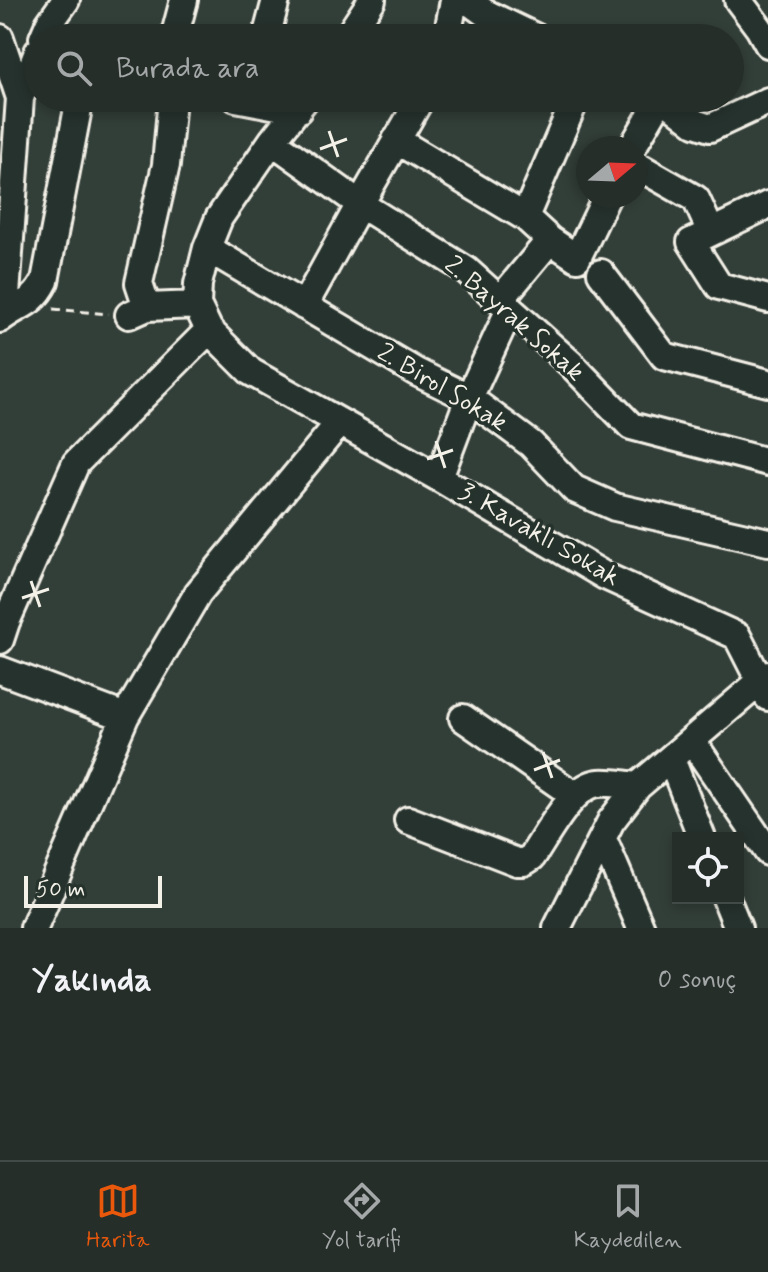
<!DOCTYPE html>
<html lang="tr">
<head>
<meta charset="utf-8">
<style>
  :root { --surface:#262e2a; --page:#323a36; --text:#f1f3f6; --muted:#a4a8a8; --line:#424a47; --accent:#ea580c }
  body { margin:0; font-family:Mynerve,sans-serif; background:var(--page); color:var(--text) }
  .controls { position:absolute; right:24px; bottom:24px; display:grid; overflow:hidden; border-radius:0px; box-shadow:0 4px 12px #0003 }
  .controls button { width:72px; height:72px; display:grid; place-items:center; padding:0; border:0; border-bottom:2px solid var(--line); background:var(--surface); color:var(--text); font:40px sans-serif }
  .compass { position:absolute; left:576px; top:136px; width:72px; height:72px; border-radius:50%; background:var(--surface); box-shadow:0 4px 12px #0003; rotate:71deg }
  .scale { position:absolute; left:24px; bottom:20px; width:138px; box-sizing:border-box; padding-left:8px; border:4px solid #f4f1e8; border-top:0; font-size:22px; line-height:28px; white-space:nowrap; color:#f4f1e8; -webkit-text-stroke:6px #26332d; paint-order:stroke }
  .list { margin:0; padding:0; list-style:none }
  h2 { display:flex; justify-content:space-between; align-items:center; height:104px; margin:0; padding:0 32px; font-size:34px }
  h2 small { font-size:26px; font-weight:400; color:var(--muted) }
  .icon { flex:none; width:44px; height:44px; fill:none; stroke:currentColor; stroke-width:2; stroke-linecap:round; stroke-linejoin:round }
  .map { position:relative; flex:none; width:768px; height:928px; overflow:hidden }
  .search { position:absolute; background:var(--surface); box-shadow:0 4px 12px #0003; left:24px; right:24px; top:24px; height:88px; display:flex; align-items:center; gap:20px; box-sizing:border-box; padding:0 28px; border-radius:44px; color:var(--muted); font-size:30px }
  .sheet { height:232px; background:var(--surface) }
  nav { display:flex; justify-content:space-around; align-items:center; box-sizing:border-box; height:112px; border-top:2px solid var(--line); background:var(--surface); font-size:22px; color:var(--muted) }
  nav a { display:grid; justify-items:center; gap:4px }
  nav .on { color:var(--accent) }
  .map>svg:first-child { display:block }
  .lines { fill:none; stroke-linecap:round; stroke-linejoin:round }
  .minor-casing { stroke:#f4f1e8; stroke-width:32 }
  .path { stroke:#f4f1e8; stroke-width:3; stroke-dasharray:8 6; stroke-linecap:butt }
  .minor { stroke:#26332d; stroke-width:26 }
  .ticks { fill:none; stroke:#f4f1e8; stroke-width:3 }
  .labels { text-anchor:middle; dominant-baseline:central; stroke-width:7; stroke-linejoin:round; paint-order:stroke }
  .street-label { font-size:26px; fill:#f4f1e8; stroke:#26332d }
</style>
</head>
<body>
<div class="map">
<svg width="768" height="928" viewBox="0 0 768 928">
  <rect width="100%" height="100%" fill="#323e38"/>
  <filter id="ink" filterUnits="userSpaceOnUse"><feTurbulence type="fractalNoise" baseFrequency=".0125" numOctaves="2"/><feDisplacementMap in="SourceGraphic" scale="16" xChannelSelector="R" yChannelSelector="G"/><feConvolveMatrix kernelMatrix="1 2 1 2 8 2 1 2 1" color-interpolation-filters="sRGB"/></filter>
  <g filter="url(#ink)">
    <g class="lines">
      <!-- minor casing -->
      <g class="minor-casing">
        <path id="minor" d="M467 0 485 13 537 38
          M738 0 759 28 768 44
          M0 38 20 98 6 295 9 312
          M43 38 49 24 66 0
          M174 38 184 0
          M266 38 276 0
          M347 38 372 0
          M447 38 454 0
          M20 98 38 52
          M236 98 298 110
          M663 98 695 123 710 128 768 101
          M396 140 525 217 550 240 577 258 607 196
          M272 141 360 204 466 270 571 364 631 426 768 462
          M632 148 661 98
          M636 165 696 199 711 232
          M768 205 691 242 719 286 768 299
          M525 217 576 98
          M207 248 416 372 469 398 531 444 574 489 615 507 768 542
          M601 273 664 356 768 383
          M500 300 550 240
          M197 305 209 330 251 372 439 478 605 576 737 636 768 697
          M197 305 198 284 207 248 219 218 272 141 306 98
          M304 306 360 204 421 98
          M147 307 139 283 166 165 172 98
          M129 315 147 307 197 305
          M0 319C19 304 33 305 45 281L80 98
          M439 478 469 398 510 309
          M0 640 6 622 76 463 209 330
          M0 670 125 717
          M463 718 574 795
          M692 741 768 852
          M671 759 702 838
          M408 820 517 862H524L532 857C547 835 572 785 599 783 611 782 626 785 638 786
          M603 839 641 928
          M726 898 738 928
          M34 928 125 717 198 593 339 423
          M557 928 611 821 638 786 768 675"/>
      </g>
      <!-- path -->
      <path class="path" d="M53 309 109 314"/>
      <!-- minor -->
      <use href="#minor" class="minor"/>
    </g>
  </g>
  <!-- ticks -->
  <path class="ticks" d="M329 131 338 157M320 149 347 139M436 441 445 468M427 459 453 450M31 581 40 607M22 598 49 589M543 752 552 778M534 770 560 760"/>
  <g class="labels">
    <!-- street labels -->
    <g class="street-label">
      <text transform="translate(514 319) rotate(41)">2. Bayrak Sokak</text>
      <text transform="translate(442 388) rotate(31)">2. Birol Sokak</text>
      <text transform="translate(539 535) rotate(30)">3. Kavaklı Sokak</text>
    </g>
  </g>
</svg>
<div class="controls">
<button><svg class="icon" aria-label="locate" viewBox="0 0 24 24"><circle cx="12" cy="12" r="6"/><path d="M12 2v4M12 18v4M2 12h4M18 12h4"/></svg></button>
</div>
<svg class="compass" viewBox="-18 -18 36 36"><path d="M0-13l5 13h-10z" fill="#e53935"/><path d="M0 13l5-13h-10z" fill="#a4a8a8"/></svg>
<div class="scale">50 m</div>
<div class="search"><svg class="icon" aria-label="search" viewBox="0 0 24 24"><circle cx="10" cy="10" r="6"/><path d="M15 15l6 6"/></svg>Burada ara</div>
</div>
<section class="sheet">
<h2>Yakında<small>0 sonuç</small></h2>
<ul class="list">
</ul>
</section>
<nav>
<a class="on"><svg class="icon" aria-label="map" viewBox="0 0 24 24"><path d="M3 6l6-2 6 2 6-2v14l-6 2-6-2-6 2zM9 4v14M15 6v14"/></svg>Harita</a>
<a><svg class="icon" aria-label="directions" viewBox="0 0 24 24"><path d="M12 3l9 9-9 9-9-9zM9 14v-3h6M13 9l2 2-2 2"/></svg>Yol tarifi</a>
<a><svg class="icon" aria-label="saved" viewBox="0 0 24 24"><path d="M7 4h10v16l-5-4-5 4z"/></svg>Kaydedilen</a>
</nav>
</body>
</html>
